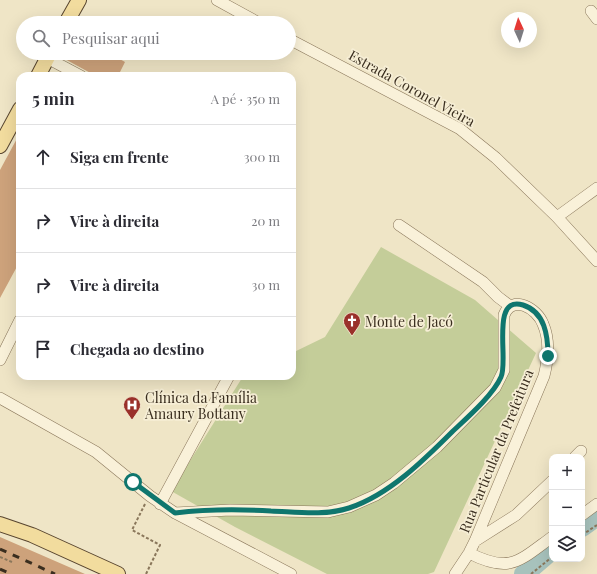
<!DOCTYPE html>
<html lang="pt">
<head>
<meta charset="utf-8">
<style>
  :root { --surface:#fff; --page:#f7f7f7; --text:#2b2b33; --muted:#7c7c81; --line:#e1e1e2 }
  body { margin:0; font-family:"Playfair Display",serif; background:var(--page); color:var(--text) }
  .controls { position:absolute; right:12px; bottom:12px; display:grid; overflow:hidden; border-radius:8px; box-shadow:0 4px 16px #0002 }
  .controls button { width:36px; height:36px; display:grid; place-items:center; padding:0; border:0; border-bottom:1px solid var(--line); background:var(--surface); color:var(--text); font:20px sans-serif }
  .compass { position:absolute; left:501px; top:12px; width:36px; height:36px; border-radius:50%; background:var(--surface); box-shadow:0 4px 16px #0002; rotate:356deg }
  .stop { position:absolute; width:12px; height:12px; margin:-9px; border:3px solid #0f766e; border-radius:50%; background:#fff }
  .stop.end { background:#0f766e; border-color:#fff; box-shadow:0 1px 4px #0008 }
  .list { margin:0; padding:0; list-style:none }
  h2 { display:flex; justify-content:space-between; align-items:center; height:52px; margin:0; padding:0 16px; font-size:17px }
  h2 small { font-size:13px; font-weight:400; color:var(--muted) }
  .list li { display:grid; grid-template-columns:26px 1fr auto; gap:12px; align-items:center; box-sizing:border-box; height:64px; padding:0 16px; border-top:1px solid var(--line) }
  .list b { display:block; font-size:15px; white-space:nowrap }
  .list em { font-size:13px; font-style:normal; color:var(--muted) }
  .icon { flex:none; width:22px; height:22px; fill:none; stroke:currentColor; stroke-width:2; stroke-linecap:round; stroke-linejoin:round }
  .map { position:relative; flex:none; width:597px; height:574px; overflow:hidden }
  .search { position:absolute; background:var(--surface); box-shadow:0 4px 16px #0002; left:16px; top:16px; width:280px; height:44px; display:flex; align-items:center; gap:10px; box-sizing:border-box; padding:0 14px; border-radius:22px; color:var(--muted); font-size:15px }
  .panel { position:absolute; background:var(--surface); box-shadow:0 4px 16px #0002; left:16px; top:72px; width:280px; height:308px; border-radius:12px }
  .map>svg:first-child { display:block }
  .green { fill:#c4cd99 }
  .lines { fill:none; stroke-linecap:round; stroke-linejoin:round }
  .river { stroke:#a7c2bc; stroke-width:20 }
  .building { fill:#cda27b }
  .minor-casing { stroke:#8a775b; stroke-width:12 }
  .major-casing { stroke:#58452f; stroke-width:16 }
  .path { stroke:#8a775b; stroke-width:2; stroke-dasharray:3 2; stroke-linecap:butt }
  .minor { stroke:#f9f1d9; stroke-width:11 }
  .major { stroke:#f2dc9e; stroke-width:14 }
  .rail { stroke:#3a2e1f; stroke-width:3; stroke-dasharray:7 7; stroke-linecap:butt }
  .route { stroke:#0f766e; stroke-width:5 }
  .labels { text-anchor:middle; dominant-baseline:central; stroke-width:3.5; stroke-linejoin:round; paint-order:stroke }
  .street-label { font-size:14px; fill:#3a2e1f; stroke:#f6eed5 }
  .poi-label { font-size:14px; fill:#3a2e1f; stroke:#f6eed5; text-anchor:start }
</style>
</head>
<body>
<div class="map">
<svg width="597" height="574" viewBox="0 0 597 574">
  <rect width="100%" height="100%" fill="#efe5c6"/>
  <!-- green -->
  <path class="green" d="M381 247 475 300 536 353 434 572 428 574H327L235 527 171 491 242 378 245 376H292V353L325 337Z"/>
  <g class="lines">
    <!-- river -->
    <path class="river" d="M582 527 597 516
      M524 574 552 550"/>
  </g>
  <!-- building -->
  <path class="building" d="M66 53H109L125 62 118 76H96L63 58Z
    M20 133V261L0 298V170Z
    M0 537 85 574H0Z"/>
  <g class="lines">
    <!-- minor casing -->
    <g class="minor-casing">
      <path id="minor" d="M217 0 259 23
        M591 11 597 19
        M289 39 460 129 496 158 557 217 597 261
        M47 58 81 76
        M557 217 597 188
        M399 225 483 282 498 297 510 306
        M0 360 20 320
        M0 398 96 452 150 496 175 513 291 574
        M575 457 581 451
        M160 504 229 376
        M175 513 230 510 328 512 349 507 376 495 394 483 437 447 495 388 504 370V315C512 294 537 308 543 324 550 340 548 360 544 376L475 541 469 553 455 574
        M582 515 597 504
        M475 541 516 515 552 481
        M469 553C510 574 519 561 552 537"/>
    </g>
    <!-- major casing -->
    <g class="major-casing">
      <path id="major" d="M66 23 79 0
        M38 76 50 53
        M0 146 20 109
        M0 524 32 535 118 574"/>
    </g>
    <!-- path -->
    <path class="path" d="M145 504 132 530 160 545 146 574
      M582 535 597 525
      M0 557 12 562
      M531 574 552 557"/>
    <!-- minor -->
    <use href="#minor" class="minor"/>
    <!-- major -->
    <use href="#major" class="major"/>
    <!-- rail -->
    <path class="rail" d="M0 549 55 574
      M0 569 11 574"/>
  </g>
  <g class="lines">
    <!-- route -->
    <path class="route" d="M133 482 175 513C207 509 239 509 271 511 297 512 324 516 349 508 389 495 424 460 453 431 468 417 493 395 501 377 509 361 490 295 523 305 545 312 548 336 548 356"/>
  </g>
  <!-- icons -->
  <defs>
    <g id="church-pin" transform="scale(0.9)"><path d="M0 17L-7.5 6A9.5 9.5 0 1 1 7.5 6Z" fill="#9a302a" stroke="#f6eed5"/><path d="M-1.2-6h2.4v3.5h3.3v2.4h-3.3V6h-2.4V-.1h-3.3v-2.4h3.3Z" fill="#fff"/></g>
    <g id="hospital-pin" transform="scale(0.9)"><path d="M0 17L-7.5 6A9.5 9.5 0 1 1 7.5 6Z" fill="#9a302a" stroke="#f6eed5"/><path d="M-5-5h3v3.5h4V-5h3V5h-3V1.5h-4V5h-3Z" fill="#fff"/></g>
  </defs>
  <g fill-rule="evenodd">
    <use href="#church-pin" x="352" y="321"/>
    <use href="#hospital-pin" x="132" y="405"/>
  </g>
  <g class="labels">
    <!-- street labels -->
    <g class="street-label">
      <text transform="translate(412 88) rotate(29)">Estrada Coronel Vieira</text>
      <text transform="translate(496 451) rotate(-68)">Rua Particular da Prefeitura</text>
    </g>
    <!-- poi labels -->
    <g class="poi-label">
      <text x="365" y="321">Monte de Jacó</text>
      <text x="145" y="397">Clínica da Família<tspan x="145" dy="16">Amaury Bottany</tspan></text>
    </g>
  </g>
</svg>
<div class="controls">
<button>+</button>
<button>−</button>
<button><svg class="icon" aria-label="layers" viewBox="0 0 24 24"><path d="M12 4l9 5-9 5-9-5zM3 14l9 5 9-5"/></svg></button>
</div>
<svg class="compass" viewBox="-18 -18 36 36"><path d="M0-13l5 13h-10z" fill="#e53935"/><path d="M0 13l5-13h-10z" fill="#7c7c81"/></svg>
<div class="stop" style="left:133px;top:482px"></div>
<div class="stop end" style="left:548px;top:356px"></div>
<div class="search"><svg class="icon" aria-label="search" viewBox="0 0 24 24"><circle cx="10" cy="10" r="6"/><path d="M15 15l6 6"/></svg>Pesquisar aqui</div>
<section class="panel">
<h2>5 min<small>A pé · 350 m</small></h2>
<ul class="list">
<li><svg class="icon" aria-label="ahead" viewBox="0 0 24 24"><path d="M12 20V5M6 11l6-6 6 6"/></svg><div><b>Siga em frente</b></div><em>300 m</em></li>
<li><svg class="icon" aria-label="right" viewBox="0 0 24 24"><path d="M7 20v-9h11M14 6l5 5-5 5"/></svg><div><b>Vire à direita</b></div><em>20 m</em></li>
<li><svg class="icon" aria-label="right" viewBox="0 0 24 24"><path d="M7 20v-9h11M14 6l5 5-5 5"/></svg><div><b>Vire à direita</b></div><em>30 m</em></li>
<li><svg class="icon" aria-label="arrive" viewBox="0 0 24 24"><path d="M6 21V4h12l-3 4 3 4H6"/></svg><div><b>Chegada ao destino</b></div></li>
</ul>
</section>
</div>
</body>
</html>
